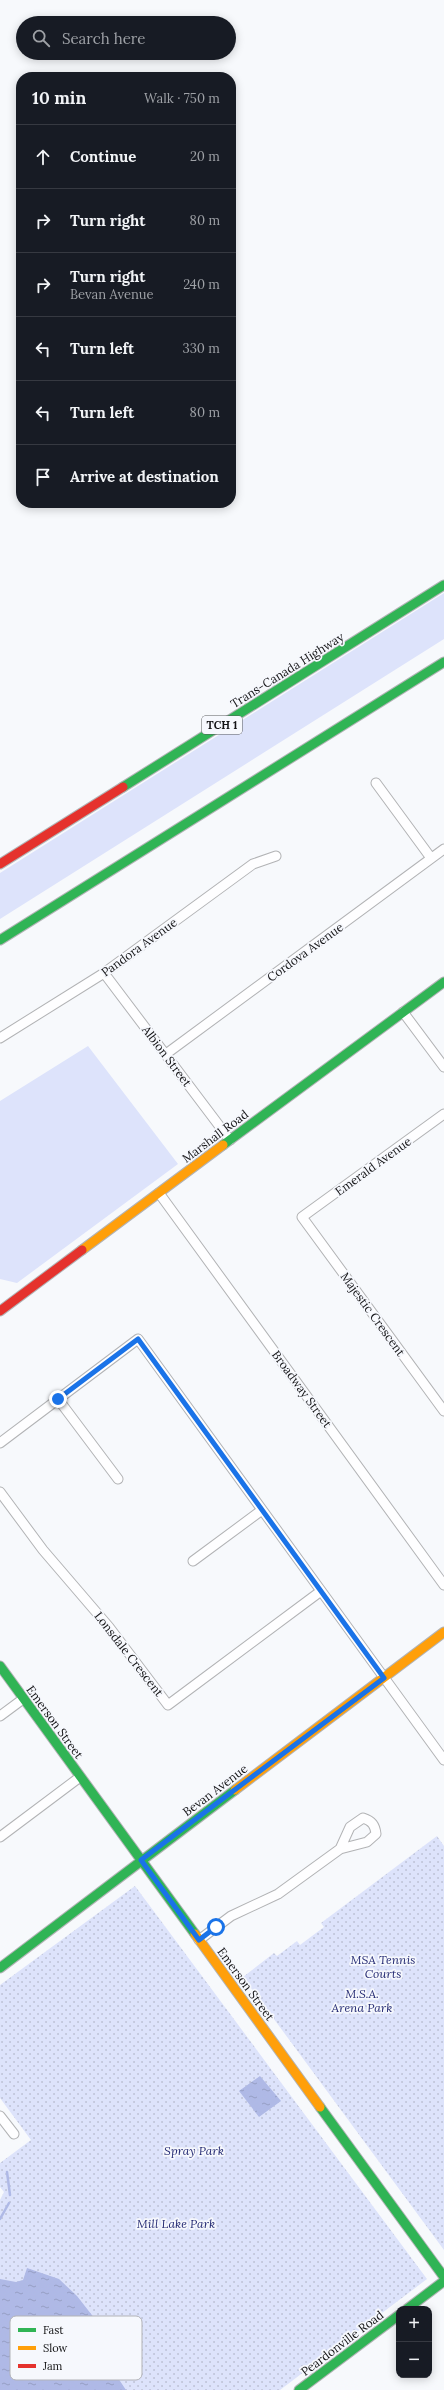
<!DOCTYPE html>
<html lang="en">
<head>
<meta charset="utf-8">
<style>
  :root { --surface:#171b24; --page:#20242c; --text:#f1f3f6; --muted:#9ea1a6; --line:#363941 }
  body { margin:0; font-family:Lora,serif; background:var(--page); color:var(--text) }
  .controls { position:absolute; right:12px; bottom:12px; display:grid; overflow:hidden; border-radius:8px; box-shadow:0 2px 10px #0003 }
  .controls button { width:36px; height:36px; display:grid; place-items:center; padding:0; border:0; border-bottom:1px solid var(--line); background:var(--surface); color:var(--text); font:20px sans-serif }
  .stop { position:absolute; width:12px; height:12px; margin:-9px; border:3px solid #1a73e8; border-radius:50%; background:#fff }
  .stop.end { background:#1a73e8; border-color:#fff; box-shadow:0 1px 4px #0008 }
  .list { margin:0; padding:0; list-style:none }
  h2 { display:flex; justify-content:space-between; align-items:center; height:52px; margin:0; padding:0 16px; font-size:17px }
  h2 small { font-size:13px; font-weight:400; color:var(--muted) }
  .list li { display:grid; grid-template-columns:26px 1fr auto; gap:12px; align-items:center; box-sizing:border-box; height:64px; padding:0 16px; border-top:1px solid var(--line) }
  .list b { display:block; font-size:15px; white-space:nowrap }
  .list p { margin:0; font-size:13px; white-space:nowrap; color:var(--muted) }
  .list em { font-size:13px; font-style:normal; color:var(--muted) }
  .icon { flex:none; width:22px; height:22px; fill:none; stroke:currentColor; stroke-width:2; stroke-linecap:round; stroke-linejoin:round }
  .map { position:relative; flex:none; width:444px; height:2390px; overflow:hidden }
  .search { position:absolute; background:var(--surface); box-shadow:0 2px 10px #0003; left:16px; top:16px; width:220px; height:44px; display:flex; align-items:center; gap:10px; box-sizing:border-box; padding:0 14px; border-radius:22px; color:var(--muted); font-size:15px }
  .panel { position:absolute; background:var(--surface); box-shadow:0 2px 10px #0003; left:16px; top:72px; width:220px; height:436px; border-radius:16px }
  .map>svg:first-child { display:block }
  .grass { fill:#dde3fb }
  .park { fill:url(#park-dots) }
  .water { fill:url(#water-ripples) }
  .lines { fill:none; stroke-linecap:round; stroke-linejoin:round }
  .stream { stroke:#afb9e6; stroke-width:2.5 }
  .street-casing { stroke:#b2b3b5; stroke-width:11 }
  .fast-casing { stroke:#b2b3b5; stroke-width:11 }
  .slow-casing { stroke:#b2b3b5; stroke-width:11 }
  .jam-casing { stroke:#b2b3b5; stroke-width:11 }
  .street { stroke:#fefeff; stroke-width:9 }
  .fast { stroke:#30b455; stroke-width:9 }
  .slow { stroke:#ff9f0a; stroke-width:9 }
  .jam { stroke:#e5322d; stroke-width:9 }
  .route { stroke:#1a73e8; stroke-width:5 }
  .labels { text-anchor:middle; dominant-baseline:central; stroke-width:3.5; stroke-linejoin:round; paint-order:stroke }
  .shield { fill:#f6f8fd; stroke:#57585b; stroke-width:1 }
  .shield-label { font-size:11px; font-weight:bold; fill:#131315 }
  .street-label { font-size:12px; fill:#131315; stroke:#f6f8fd }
  .park-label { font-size:12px; font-style:italic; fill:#262c74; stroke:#f6f8fd }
  .key { fill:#f6f8fd; stroke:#b2b3b7; stroke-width:1 }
  .key-label { font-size:11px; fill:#131315 }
</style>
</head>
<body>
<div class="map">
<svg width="444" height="2390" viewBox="0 0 444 2390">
  <defs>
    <pattern id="park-dots" width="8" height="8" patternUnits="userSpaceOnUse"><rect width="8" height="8" fill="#dde3fb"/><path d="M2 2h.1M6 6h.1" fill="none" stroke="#bdc2d6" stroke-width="1.8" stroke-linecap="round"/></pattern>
    <pattern id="water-ripples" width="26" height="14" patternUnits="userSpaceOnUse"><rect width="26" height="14" fill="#afb9e6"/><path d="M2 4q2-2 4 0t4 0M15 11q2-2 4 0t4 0" fill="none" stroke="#969ec4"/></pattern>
  </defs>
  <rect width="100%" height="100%" fill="#f7f9fc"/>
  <!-- grass -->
  <path class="grass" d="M444 593V639L0 919V873Z
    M88 1046 178 1164 17 1283 0 1279V1101Z"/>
  <!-- park -->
  <path class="park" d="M437 1836 444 1846V2250L243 1977 274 1953 277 1956 297 1941 300 1945 324 1927 321 1923Z
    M135 1886 427 2279 280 2390H0V2200L4 2192 0 2187V2163L31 2140 0 2098V1985Z"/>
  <!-- water -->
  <path class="water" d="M260 2076 281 2101 259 2117 239 2091Z
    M27 2268 59 2279 77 2296 95 2319 99 2338 111 2347 114 2372 126 2390H0V2279L16 2282 23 2280Z"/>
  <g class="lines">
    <!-- stream -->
    <path class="stream" d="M7 2172 10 2195
      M0 2219 9 2203"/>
    <!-- street casing -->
    <g class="street-casing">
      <path id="street" d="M376 783 431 858
        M104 973 230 1140
        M403 1012 444 1067
        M0 1038 104 973 253 864 276 856
        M166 1054 444 849
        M444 1114 302 1217 444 1411
        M159 1193 444 1585
        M58 1399 118 1479
        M0 1443 138 1339 444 1760
        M0 1492 43 1550 109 1627 168 1705 321 1591
        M193 1561 262 1510
        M0 1716 23 1699
        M0 1837 80 1777
        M199 1940 231 1916 278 1894 340 1849 367 1842 376 1834C375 1825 372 1821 363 1818L350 1827 340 1849
        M0 2116 14 2134"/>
    </g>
    <!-- fast casing -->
    <g class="fast-casing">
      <path id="fast" d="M123 787 444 585
        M0 940 444 662
        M223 1145 444 982
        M0 1666 195 1934
        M0 1968 235 1790
        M320 2107 444 2277
        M407 2309 444 2281
        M299 2390 399 2315"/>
    </g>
    <!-- slow casing -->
    <g class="slow-casing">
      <path id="slow" d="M82 1250 223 1145
        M235 1790 444 1632
        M195 1934 320 2107"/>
    </g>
    <!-- jam casing -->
    <g class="jam-casing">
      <path id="jam" d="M0 864 123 787
        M0 1311 82 1250"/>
    </g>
    <!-- street -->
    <use href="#street" class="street"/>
    <!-- fast -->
    <use href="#fast" class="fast"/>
    <!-- slow -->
    <use href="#slow" class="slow"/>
    <!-- jam -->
    <use href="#jam" class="jam"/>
  </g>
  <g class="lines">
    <!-- route -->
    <path class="route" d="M58 1399 138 1339 384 1678 141 1860 199 1940 216 1927"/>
  </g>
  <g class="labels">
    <!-- shield labels -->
    <rect class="shield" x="202" y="716" width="40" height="18" rx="3"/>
    <g class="shield-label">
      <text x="222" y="725">TCH 1</text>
    </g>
    <!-- street labels -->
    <g class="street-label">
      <text transform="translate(287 670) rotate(-32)">Trans-Canada Highway</text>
      <text transform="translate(139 947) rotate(-36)">Pandora Avenue</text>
      <text transform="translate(305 952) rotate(-36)">Cordova Avenue</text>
      <text transform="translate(167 1056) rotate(53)">Albion Street</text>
      <text transform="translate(215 1136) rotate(-37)">Marshall Road</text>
      <text transform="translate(373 1166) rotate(-36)">Emerald Avenue</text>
      <text transform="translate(373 1314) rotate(54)">Majestic Crescent</text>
      <text transform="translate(302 1389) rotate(54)">Broadway Street</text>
      <text transform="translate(129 1654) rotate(52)">Lonsdale Crescent</text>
      <text transform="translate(55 1722) rotate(54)">Emerson Street</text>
      <text transform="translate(215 1790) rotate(-37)">Bevan Avenue</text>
      <text transform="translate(246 1984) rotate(54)">Emerson Street</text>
      <text transform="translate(342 2343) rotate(-37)">Peardonville Road</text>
    </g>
    <!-- park labels -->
    <g class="park-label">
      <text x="383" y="1959">MSA Tennis<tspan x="383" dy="14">Courts</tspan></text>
      <text x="362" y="1993">M.S.A.<tspan x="362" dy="14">Arena Park</tspan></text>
      <text x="194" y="2150">Spray Park</text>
      <text x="176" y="2223">Mill Lake Park</text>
    </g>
  </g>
  <!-- legend -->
  <rect x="10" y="2316" width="132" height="64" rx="6" class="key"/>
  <rect x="18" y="2328" width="18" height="4" fill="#30b455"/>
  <rect x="18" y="2346" width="18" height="4" fill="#ff9f0a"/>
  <rect x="18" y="2364" width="18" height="4" fill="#e5322d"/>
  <g class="key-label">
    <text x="43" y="2334">Fast</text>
    <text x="43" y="2352">Slow</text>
    <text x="43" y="2370">Jam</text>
  </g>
</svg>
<div class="controls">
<button>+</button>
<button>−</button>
</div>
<div class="stop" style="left:216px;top:1927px"></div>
<div class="stop end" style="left:58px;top:1399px"></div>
<div class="search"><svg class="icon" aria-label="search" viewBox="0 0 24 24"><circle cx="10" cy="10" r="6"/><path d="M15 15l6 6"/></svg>Search here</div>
<section class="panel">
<h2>10 min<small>Walk · 750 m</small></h2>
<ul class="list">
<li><svg class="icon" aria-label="ahead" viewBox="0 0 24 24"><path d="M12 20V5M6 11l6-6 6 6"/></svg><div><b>Continue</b></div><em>20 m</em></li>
<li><svg class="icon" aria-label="right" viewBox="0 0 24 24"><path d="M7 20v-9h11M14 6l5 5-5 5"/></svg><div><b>Turn right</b></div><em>80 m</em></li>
<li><svg class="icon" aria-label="right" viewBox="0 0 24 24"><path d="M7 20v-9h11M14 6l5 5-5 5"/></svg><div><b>Turn right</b><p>Bevan Avenue</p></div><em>240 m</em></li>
<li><svg class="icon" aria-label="left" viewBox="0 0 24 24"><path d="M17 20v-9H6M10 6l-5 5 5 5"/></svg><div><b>Turn left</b></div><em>330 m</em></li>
<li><svg class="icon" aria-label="left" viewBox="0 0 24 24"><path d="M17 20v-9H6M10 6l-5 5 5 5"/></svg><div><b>Turn left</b></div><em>80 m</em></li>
<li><svg class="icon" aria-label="arrive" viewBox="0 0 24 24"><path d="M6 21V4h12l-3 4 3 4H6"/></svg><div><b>Arrive at destination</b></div></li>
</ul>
</section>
</div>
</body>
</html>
